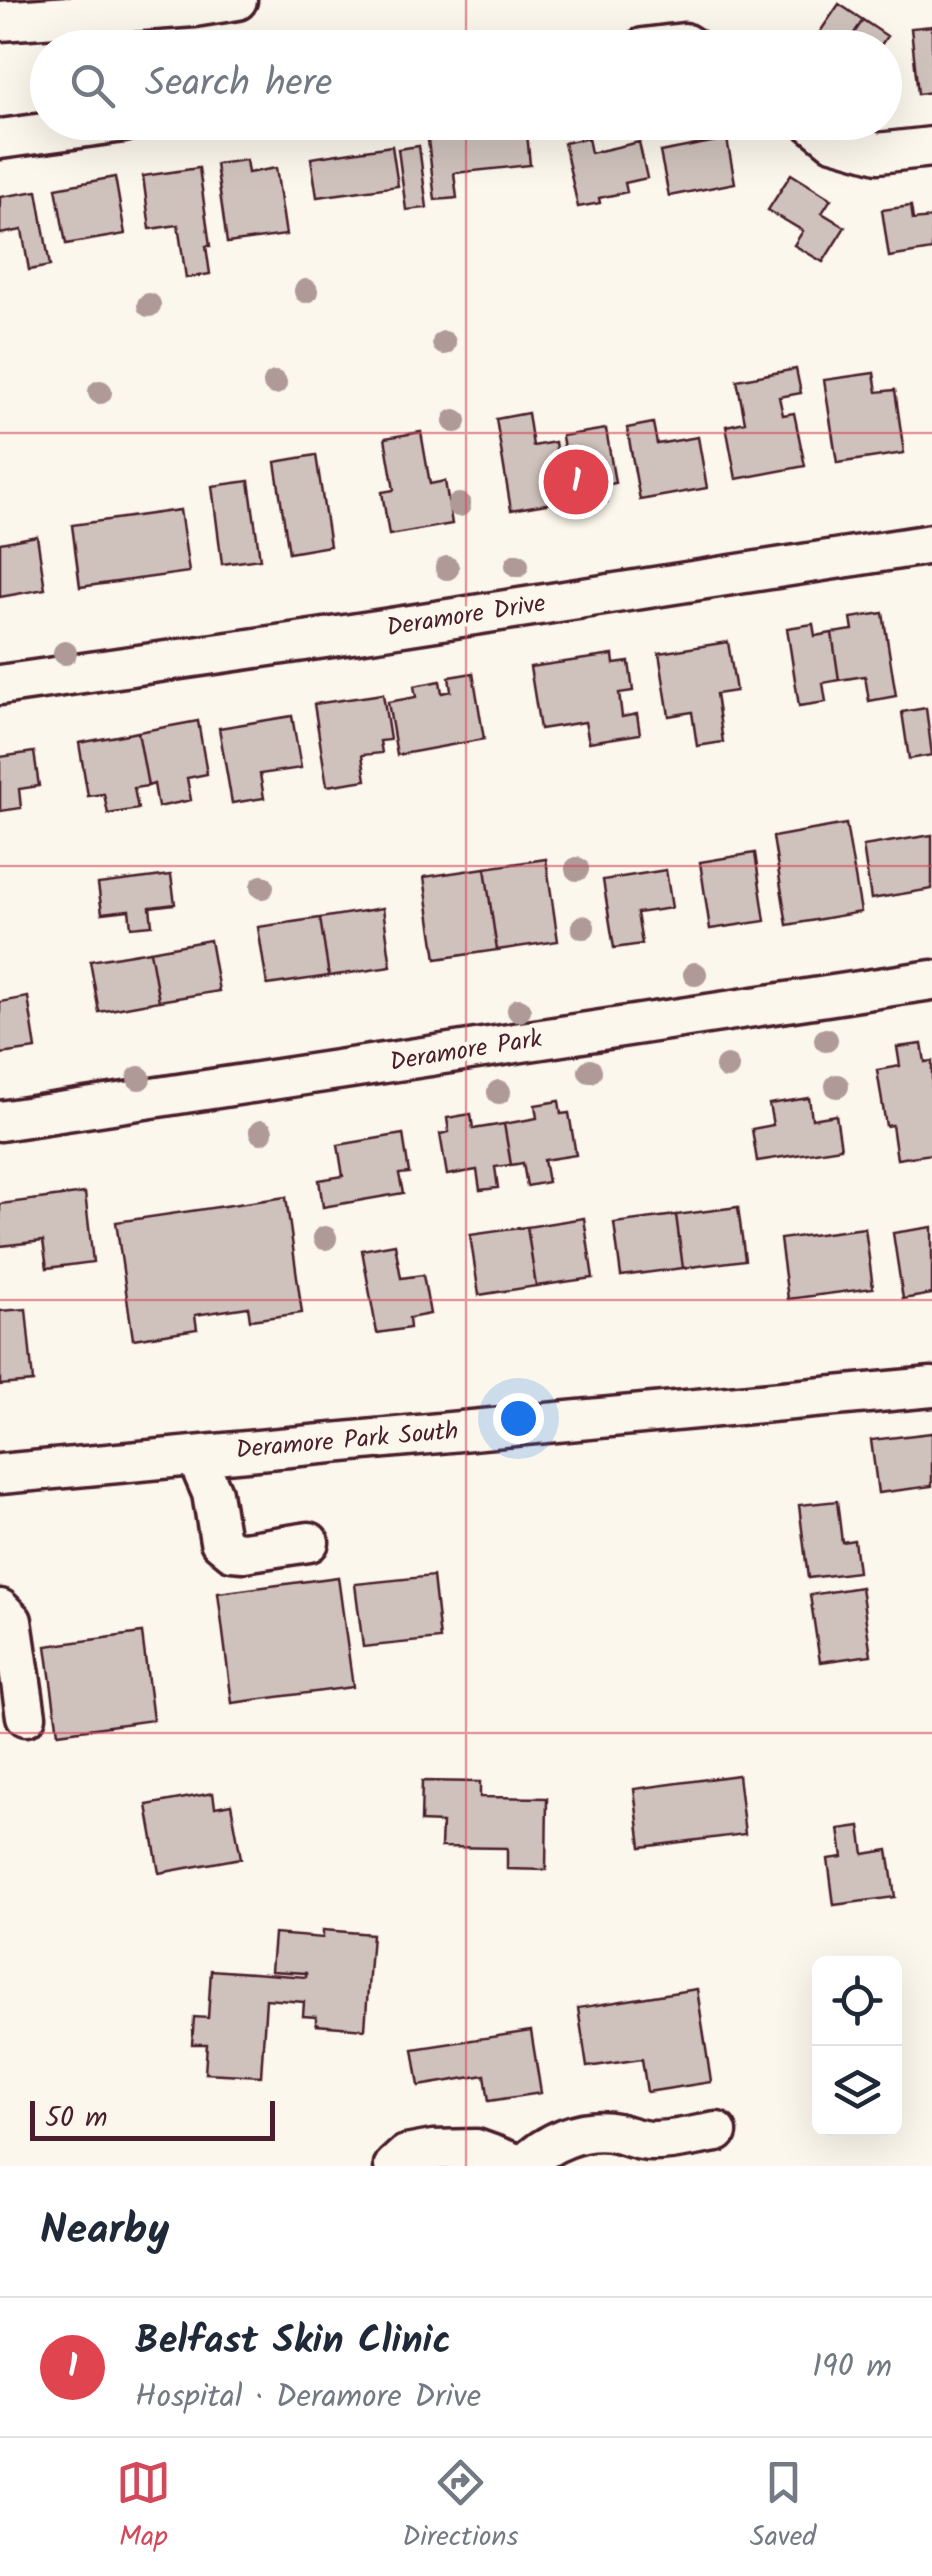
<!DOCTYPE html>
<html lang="en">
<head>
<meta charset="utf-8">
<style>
  :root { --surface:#fff; --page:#f2f2f3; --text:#1f2937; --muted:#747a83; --line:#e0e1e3; --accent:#d1495b }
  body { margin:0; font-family:Kalam,sans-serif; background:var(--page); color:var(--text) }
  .controls { position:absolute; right:30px; bottom:30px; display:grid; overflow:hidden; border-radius:15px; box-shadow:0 10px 40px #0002 }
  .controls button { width:90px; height:90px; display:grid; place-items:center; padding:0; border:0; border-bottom:2px solid var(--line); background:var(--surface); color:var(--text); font:50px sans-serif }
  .scale { position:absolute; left:30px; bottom:25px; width:245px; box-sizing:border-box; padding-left:10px; border:5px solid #4a1f2b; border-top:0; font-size:28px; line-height:35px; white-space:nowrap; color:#4a1f2b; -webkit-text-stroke:8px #fbf7ec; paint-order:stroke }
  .you { position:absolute; left:518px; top:1418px; width:35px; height:35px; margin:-25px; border:8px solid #fff; border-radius:50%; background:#1a73e8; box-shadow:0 0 0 15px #1a73e833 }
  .badge { display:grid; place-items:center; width:65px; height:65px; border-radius:50%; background:var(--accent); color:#fff; font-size:32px; font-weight:700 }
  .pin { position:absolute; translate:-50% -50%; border:5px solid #fff; box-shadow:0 2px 10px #0006 }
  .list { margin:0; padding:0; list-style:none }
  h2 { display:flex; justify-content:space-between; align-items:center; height:130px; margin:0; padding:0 40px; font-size:42px }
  h2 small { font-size:32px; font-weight:400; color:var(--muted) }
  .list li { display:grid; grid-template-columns:65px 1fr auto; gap:30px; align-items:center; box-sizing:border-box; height:140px; padding:0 40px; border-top:2px solid var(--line) }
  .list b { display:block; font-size:38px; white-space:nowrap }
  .list p { margin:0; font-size:32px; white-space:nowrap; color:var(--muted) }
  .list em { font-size:32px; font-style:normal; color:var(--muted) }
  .icon { flex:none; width:55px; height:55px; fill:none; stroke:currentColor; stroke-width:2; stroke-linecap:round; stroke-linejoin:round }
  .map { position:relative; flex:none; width:932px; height:2166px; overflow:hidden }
  .search { position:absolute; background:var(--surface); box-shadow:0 10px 40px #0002; left:30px; right:30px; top:30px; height:110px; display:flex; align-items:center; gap:25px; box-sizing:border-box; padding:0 35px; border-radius:55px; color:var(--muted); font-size:38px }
  .sheet { height:270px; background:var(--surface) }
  nav { display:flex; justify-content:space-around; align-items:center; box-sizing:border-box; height:140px; border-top:2px solid var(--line); background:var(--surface); font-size:28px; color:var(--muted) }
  nav a { display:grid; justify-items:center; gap:5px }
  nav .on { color:var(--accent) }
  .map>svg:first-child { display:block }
  .building { fill:#cfc2bc; stroke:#4a1f2b; stroke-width:2.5 }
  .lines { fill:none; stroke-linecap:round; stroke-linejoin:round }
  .minor-casing { stroke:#4a1f2b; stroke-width:45 }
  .minor { stroke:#fbf7ec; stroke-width:38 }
  .tree { fill:#af9a98 }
  .grid { fill:none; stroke:#d1495b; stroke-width:2.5; stroke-opacity:0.55 }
  .labels { text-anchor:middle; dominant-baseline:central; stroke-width:8; stroke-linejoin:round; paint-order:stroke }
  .street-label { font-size:25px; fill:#4a1f2b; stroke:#fbf7ec }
</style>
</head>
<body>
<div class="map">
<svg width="932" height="2166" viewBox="0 0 932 2166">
  <rect width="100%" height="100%" fill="#fbf7ec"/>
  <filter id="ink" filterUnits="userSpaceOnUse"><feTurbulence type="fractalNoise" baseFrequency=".01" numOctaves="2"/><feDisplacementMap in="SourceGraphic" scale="20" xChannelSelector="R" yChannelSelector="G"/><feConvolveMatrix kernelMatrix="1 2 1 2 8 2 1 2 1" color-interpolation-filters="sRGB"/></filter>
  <g filter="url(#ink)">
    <!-- building -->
    <path class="building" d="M839 4 863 20 844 48H809Z
      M863 20 887 36 879 48H844Z
      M932 26V92L918 94 911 28Z
      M512 122H526L530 165 454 173 457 198 435 200 427 131Z
      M588 138 591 153 639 142 647 178 625 183 627 192 599 198 600 203 578 207 564 143Z
      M727 139 735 183 669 196 660 152Z
      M392 146 398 186 317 197 311 158Z
      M419 146 427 208 406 210 398 149Z
      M246 160 248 173 276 168 286 235 227 243 216 164Z
      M199 168 210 246H206L210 274 186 278 178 225 150 229 143 176Z
      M791 174 831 199 822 213 845 227 823 262 794 245 803 231 768 210Z
      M115 177 125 234 66 244 56 188Z
      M37 191 50 266 29 270 22 230 0 234V197Z
      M911 206 913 220 932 218V250L889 257 882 210Z
      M796 369 801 393 779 397 783 415 794 413 805 466 736 479 726 426 745 422 737 380Z
      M874 373 877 392 895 390 904 453 837 463 824 380Z
      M528 413 533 446 555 442 564 501 511 510 496 419Z
      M653 423 657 444 698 437 707 488 640 500 627 428Z
      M606 429 615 483 605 485 607 502 573 507 562 436Z
      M421 432 430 484 445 481 452 524 389 535 382 492 394 490 385 438Z
      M316 455 330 546 289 553 275 462Z
      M249 481 260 559 222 564 212 486Z
      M180 510 189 572 80 587 72 525Z
      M37 536 45 589 0 597V543Z
      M883 613 896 696 869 701 865 676 839 680 832 633 853 630 851 618Z
      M813 624 815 636 832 633 839 680 823 683 826 702 799 706 787 628Z
      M728 642 736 691 716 694 723 742 697 746 692 712 669 716 659 653Z
      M613 655 614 664 629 662 633 691 619 693 622 717 637 714 640 734 589 742 585 722 540 729 530 667Z
      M473 673 484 739 397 755 388 702 416 697 414 686 440 681 442 693 451 691 449 677Z
      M383 694 390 740 380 741 382 753 362 755 366 780 327 786 314 704Z
      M926 708 932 755 909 759 902 712Z
      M292 716 301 768 260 774 264 798 232 803 219 728Z
      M198 721 207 774 187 778 191 800 158 807 154 784 148 786 138 732Z
      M138 732 148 786 134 788 138 809 108 814 104 794 88 796 79 743Z
      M34 752 39 786 19 789 21 808 0 811V757Z
      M846 824 861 912 787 925 773 837Z
      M932 835V889L871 899 863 846Z
      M755 853 765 921 710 929 700 862Z
      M546 859 558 941 497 950 485 868Z
      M485 868 497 950 436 959 424 877Z
      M666 870 672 908 637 913 642 944 614 948 603 880Z
      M171 875 175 904 150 907 152 925 131 927 129 910 102 913 98 884Z
      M383 908 391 967 329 976 320 918Z
      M320 918 329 976 267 985 258 927Z
      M210 940 219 991 159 1001 150 951Z
      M150 951 159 1001 99 1012 90 961Z
      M28 997 36 1049 0 1054V1002Z
      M922 1044 925 1062 932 1061V1154L897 1159 892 1125 886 1126 877 1070 900 1066 897 1047Z
      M809 1098 812 1119 836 1115 841 1148 757 1161 752 1129 773 1125 769 1104Z
      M559 1101 561 1114 569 1113 576 1155 544 1160 548 1182 527 1186 523 1163 511 1165 504 1124 537 1118 535 1105Z
      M471 1114 473 1129 504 1124 511 1165 495 1167 498 1188 480 1190 477 1170 447 1175 440 1134 449 1132 447 1118Z
      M403 1134 409 1173 399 1174 403 1193 323 1207 319 1180 343 1176 338 1145Z
      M85 1193 93 1262 47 1268 43 1241 0 1246V1204Z
      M286 1197 302 1313 250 1320 248 1307 195 1315 197 1329 133 1339 116 1222Z
      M738 1207 745 1260 683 1268 676 1215Z
      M676 1215 683 1268 621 1276 614 1223Z
      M584 1218 593 1278 536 1286 527 1227Z
      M527 1227 536 1286 479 1295 470 1235Z
      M932 1227V1294L903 1299 893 1233Z
      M865 1228 873 1288 788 1299 780 1239Z
      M395 1244 401 1278 423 1275 430 1314 409 1318 410 1328 377 1333 362 1250Z
      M26 1309 33 1382 0 1385V1311Z
      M932 1433V1486L878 1493 871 1440Z
      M837 1501 842 1542 854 1540 858 1572 808 1578 799 1505Z
      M433 1576 440 1639 363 1647 355 1584Z
      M338 1577 353 1687 232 1703 218 1593Z
      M861 1587 871 1655 820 1662 810 1595Z
      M142 1633 153 1720 58 1733 46 1646Z
      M738 1775 745 1834 641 1847 634 1789Z
      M422 1781 480 1782V1797L547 1798 546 1870 507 1869V1848L441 1847 442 1823 421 1822Z
      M213 1793 215 1807 231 1804 241 1858 159 1873 147 1805Z
      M860 1826 864 1854 888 1850 895 1897 834 1905 828 1859 843 1857 839 1829Z
      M323 1930 372 1934 365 2029 316 2025V2017L303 2016 304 2002 266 1999 261 2076 205 2073 207 2044H192L194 2017 208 2018 211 1970 306 1977V1973L271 1971 274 1934 323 1938Z
      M697 1989 711 2082 647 2092 642 2059 587 2067 578 2008Z
      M531 2031 541 2093 489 2101 485 2075 419 2086 413 2049Z"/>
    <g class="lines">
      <!-- minor casing -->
      <g class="minor-casing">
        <path id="minor" d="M0 21 194 7 237 0
          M643 48 684 43 692 48
          M811 122 833 140 878 153 932 147
          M0 139 124 122
          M0 685 332 637 932 544
          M0 1121 932 980
          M196 1456 212 1493 220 1541 232 1551 244 1552 309 1542
          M0 1474 932 1387
          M0 1609 12 1621 26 1716
          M394 2166 406 2155 433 2150 476 2149 523 2166
          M524 2166C546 2142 584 2126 616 2133 629 2136 642 2142 655 2141 675 2141 697 2135 717 2132"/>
      </g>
      <!-- minor -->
      <use href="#minor" class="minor"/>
    </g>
    <!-- trees -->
    <g class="tree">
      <circle cx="306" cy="291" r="12"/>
      <circle cx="149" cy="305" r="12"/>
      <circle cx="444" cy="343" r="12"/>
      <circle cx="275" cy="383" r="12"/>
      <circle cx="100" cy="392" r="12"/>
      <circle cx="455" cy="421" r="12"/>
      <circle cx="459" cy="505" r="12"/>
      <circle cx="517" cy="565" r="12"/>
      <circle cx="447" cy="568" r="12"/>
      <circle cx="65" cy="653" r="12"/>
      <circle cx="577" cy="869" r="12"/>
      <circle cx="262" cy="887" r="12"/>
      <circle cx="583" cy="927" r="12"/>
      <circle cx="695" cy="974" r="12"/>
      <circle cx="519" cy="1010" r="12"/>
      <circle cx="826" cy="1040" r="12"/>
      <circle cx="727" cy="1067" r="12"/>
      <circle cx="590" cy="1071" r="12"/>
      <circle cx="139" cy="1078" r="12"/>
      <circle cx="837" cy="1086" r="12"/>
      <circle cx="499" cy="1092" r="12"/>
      <circle cx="261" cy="1132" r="12"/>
      <circle cx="325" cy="1238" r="12"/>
    </g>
  </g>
  <!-- grid -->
  <path class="grid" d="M466 0V48M466 122V2166M0 433H932M0 866H932M0 1300H932M0 1733H932"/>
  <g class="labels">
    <!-- street labels -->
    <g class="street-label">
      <text transform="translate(466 616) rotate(-9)">Deramore Drive</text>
      <text transform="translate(466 1051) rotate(-9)">Deramore Park</text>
      <text transform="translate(347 1441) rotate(-5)">Deramore Park South</text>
    </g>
  </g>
</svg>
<div class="controls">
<button><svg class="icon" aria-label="locate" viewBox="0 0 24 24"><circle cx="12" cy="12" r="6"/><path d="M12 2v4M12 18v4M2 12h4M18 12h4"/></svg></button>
<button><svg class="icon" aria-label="layers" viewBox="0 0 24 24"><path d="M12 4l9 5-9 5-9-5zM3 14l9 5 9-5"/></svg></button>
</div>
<div class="scale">50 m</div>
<div class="you"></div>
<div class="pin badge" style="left:576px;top:482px;background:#e0444e">1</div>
<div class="search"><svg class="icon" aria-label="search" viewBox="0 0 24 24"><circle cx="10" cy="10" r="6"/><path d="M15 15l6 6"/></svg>Search here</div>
</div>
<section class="sheet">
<h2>Nearby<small></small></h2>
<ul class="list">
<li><span class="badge" style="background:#e0444e">1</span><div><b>Belfast Skin Clinic</b><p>Hospital · Deramore Drive</p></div><em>190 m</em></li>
</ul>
</section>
<nav>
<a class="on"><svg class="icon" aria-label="map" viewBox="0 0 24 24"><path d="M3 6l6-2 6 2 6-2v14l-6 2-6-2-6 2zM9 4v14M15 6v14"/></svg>Map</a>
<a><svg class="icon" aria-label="directions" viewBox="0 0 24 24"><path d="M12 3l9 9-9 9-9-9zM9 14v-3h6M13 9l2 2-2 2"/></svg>Directions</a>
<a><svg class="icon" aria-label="saved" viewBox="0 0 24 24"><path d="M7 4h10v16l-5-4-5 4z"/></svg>Saved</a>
</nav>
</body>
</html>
